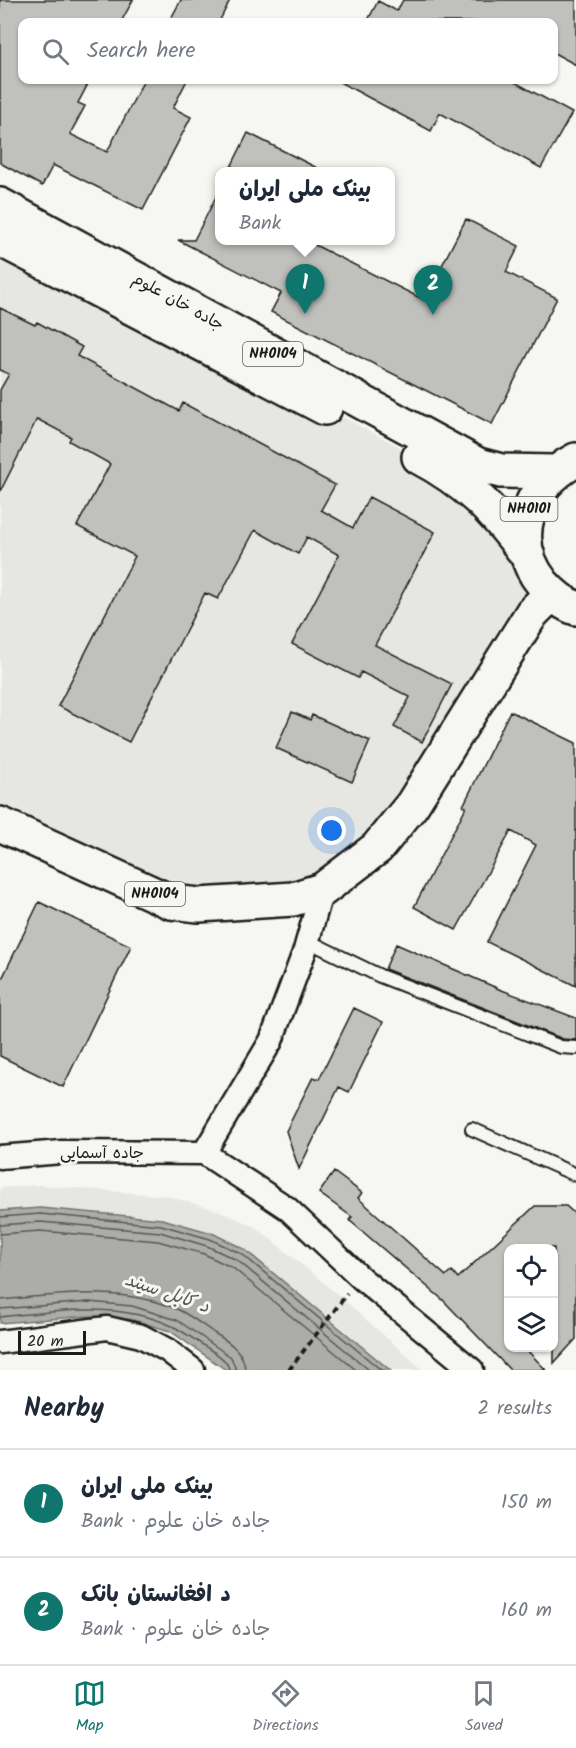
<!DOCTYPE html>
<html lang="en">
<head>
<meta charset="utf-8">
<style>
  :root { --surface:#fff; --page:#f6f6f7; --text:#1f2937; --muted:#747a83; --line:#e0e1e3; --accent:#0f766e }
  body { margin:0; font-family:Kalam,"Playpen Sans Arabic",sans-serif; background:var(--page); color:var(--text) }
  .controls { position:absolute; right:18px; bottom:18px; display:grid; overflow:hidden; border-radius:12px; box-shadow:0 2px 4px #0004 }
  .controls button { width:54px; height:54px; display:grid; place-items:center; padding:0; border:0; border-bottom:2px solid var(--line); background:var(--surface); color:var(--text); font:30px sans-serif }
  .scale { position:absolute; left:18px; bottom:15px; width:68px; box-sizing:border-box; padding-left:6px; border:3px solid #1c1c1c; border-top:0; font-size:16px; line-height:21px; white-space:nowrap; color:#1c1c1c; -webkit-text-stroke:4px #f6f6f2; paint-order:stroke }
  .you { position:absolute; left:332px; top:831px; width:21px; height:21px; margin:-15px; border:4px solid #fff; border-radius:50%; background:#1a73e8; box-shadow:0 0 0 9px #1a73e833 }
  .badge { display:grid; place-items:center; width:39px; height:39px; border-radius:50%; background:var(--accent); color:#fff; font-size:20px; font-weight:700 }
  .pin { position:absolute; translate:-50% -50px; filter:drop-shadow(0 2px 3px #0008) }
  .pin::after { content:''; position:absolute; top:32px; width:21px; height:18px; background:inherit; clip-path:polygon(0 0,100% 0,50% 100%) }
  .popup { position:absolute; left:215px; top:167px; width:180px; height:78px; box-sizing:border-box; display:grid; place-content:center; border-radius:12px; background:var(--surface); filter:drop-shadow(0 2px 4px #0005); font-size:20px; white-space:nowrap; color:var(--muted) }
  .popup b { font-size:22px; color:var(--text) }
  .popup::after { content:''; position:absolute; left:50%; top:100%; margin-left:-12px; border:12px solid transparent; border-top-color:var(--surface) }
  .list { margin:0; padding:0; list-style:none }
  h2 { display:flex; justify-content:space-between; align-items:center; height:78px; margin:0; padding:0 24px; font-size:26px }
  h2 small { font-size:20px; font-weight:400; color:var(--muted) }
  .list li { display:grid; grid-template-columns:39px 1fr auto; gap:18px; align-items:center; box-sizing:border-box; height:108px; padding:0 24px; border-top:2px solid var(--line) }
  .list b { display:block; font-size:22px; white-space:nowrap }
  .list p { margin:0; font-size:20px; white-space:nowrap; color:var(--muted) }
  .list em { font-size:20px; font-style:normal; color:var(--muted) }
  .icon { flex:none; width:33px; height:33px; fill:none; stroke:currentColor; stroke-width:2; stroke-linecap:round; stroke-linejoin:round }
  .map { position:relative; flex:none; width:576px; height:1370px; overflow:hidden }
  .search { position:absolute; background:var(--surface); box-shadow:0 2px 4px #0004; left:18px; right:18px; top:18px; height:66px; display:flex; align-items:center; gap:15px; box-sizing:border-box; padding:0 21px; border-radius:12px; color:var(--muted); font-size:22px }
  .sheet { height:294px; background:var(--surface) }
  nav { display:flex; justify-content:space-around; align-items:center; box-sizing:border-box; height:84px; border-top:2px solid var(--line); background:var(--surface); font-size:16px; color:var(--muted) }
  nav a { display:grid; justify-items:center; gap:3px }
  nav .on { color:var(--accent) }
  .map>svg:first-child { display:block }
  .built { fill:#e6e6e2 }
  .water { fill:#acaca9; stroke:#727271; stroke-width:1.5 }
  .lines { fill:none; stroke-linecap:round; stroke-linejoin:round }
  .shore { stroke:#565654; stroke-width:1.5 }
  .building { fill:#c0c0bd; stroke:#1c1c1c; stroke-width:1.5 }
  .service-casing { stroke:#1c1c1c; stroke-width:16 }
  .minor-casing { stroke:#1c1c1c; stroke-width:27 }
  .trunk-casing { stroke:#1c1c1c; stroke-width:38 }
  .path { stroke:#1c1c1c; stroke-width:4; stroke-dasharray:6 4.5; stroke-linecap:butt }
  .service { stroke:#f6f6f2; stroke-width:12 }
  .minor { stroke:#f6f6f2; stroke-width:22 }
  .trunk { stroke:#f6f6f2; stroke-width:33 }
  .labels { text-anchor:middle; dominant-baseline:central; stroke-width:6; stroke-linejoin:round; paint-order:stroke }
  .shield { fill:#f6f6f2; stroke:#5d5d5c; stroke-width:1.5 }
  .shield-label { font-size:15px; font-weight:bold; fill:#1c1c1c }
  .street-label { font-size:16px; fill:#1c1c1c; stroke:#f6f6f2 }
  .water-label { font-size:18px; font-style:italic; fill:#565654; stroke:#f6f6f2 }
</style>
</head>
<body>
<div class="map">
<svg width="576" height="1370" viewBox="0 0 576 1370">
  <rect width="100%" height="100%" fill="#f6f6f2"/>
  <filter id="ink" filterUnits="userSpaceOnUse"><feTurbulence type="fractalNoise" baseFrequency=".0167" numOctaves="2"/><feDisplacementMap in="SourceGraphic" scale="12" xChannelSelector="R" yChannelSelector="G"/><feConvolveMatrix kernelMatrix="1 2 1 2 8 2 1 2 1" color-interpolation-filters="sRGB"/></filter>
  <g filter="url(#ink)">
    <!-- built -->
    <path class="built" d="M0 239 429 462 551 594 454 741 322 890 199 905 0 824Z
      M41 1185 167 1196 220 1211 257 1228 336 1293 423 1370H390L244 1249 212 1233 162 1219 40 1208 0 1211V1188Z"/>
    <!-- water -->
    <path class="water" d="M40 1208 162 1219 212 1233 244 1249 390 1370H226L170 1331 129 1319 89 1316 0 1323V1211Z"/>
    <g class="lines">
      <!-- shore -->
      <path class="shore" d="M0 1217 40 1214 161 1225 210 1239 242 1254 381 1370
        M0 1225 40 1222 160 1232 207 1246 237 1260 369 1370
        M0 1234 40 1231 158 1241 204 1254 233 1268 356 1370
        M0 1300C58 1295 123 1285 179 1310 191 1316 203 1325 214 1333 228 1341 245 1352 245 1370
        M0 1309 89 1302 132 1306 177 1320 231 1357 236 1370
        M0 1317C55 1311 120 1301 172 1326 183 1331 193 1339 203 1345 212 1351 228 1359 229 1370"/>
    </g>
    <!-- building -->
    <path class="building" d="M0 0H133L121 22H22V80H90L78 103 85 106 70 134 107 152 144 80H187L173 108 191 117 143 210 53 165 42 186 0 163Z
      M181 0H230L219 22H169Z
      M403 0H576V65L554 53V22H367L378 1 397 11Z
      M336 80H511L572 113 541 168 440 113 431 131Z
      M248 133 323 171H229Z
      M219 191V240H305L424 300 466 219 519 246 506 272 557 298 492 424 271 312 281 293 178 240H194Z
      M0 308 35 325 37 322 82 347 77 356 179 411 183 403 335 485 321 510 353 528 369 497 435 532 375 645 452 684 422 742 394 727 410 697 361 672 358 678 292 644 339 555 307 537 298 554 255 530 218 599 205 593 129 742 58 706 135 556 77 526 110 464 69 441 71 437 37 419 0 492V390L9 374 0 370Z
      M510 711 576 743V986L487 942 536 845 511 831 456 930 414 907 466 807 463 806Z
      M292 712 310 720 312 715 370 741 352 782 276 748Z
      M39 902 131 946 63 1087 0 1056V983Z
      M396 944 499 989 576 1018V1040L563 1039 385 969Z
      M354 1008 383 1022 349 1092 339 1087 299 1169 286 1131 313 1077 319 1079Z
      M334 1172 362 1193 358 1198 446 1276 452 1271 458 1278 535 1206H566L576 1215V1339L554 1363V1248H508V1347H524L546 1370H510L443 1300 349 1220 352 1217 319 1193Z"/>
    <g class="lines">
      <!-- service casing -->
      <g class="service-casing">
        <path id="service" d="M308 941 380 976 561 1047 576 1048
          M472 1129 576 1175"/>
      </g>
      <!-- minor casing -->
      <g class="minor-casing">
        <path id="minor" d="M204 1153 287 1208 361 1278 472 1370
          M204 1153 271 1041 305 950 322 890
          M0 1157 62 1152 204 1153
          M0 1342 107 1328 141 1336 167 1350 193 1370"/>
      </g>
      <!-- trunk casing -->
      <g class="trunk-casing">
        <path id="trunk" d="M0 205 478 465 501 471 554 472
          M0 239 325 408
          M419 457C467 482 495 512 527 555
          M576 460C529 484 506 539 543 584 552 594 563 604 576 608
          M0 824 171 902 199 905 293 899 322 890 377 848 412 805 532 613 551 594"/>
      </g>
      <!-- path -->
      <path class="path" d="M289 1370 347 1294"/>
      <!-- service -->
      <use href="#service" class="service"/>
      <!-- minor -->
      <use href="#minor" class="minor"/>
      <!-- trunk -->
      <use href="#trunk" class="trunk"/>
    </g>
  </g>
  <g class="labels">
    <!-- shield labels -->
    <g class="shield">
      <rect x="243" y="342" width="60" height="24" rx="4.5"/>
      <rect x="500.5" y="497" width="57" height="24" rx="4.5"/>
      <rect x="125" y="882" width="60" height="24" rx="4.5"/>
    </g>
    <g class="shield-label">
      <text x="273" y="354">NH0104</text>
      <text x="529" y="509">NH0101</text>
      <text x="155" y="894">NH0104</text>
    </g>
    <!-- street labels -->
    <g class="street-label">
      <text transform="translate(178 302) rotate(29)">جادہ خان علوم</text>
      <text x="102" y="1153">جاده آسمایی</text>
    </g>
    <!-- water labels -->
    <g class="water-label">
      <text transform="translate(167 1294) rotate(19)">د کابل سيند</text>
    </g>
  </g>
</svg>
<div class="controls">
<button><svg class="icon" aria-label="locate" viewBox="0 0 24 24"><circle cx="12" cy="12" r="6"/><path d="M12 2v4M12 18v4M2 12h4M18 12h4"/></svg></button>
<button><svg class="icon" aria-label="layers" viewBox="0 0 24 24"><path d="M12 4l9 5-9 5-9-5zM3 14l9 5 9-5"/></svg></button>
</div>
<div class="scale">20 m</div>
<div class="you"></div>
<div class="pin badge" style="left:305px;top:314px">1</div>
<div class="popup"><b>بینک ملی ایران</b>Bank</div>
<div class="pin badge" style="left:433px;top:315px">2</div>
<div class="search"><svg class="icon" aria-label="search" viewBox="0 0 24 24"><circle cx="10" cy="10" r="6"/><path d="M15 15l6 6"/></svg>Search here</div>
</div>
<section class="sheet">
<h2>Nearby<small>2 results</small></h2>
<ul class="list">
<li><span class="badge">1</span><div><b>بینک ملی ایران</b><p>Bank · جادہ خان علوم</p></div><em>150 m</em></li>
<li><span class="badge">2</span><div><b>د افغانستان بانک</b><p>Bank · جادہ خان علوم</p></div><em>160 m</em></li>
</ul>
</section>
<nav>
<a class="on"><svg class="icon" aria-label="map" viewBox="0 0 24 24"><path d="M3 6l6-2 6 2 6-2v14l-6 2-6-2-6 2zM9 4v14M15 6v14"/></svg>Map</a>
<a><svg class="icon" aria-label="directions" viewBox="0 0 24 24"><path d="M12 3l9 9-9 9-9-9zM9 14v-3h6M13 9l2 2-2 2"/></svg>Directions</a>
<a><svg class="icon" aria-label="saved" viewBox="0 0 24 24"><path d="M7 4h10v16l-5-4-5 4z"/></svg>Saved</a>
</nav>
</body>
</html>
